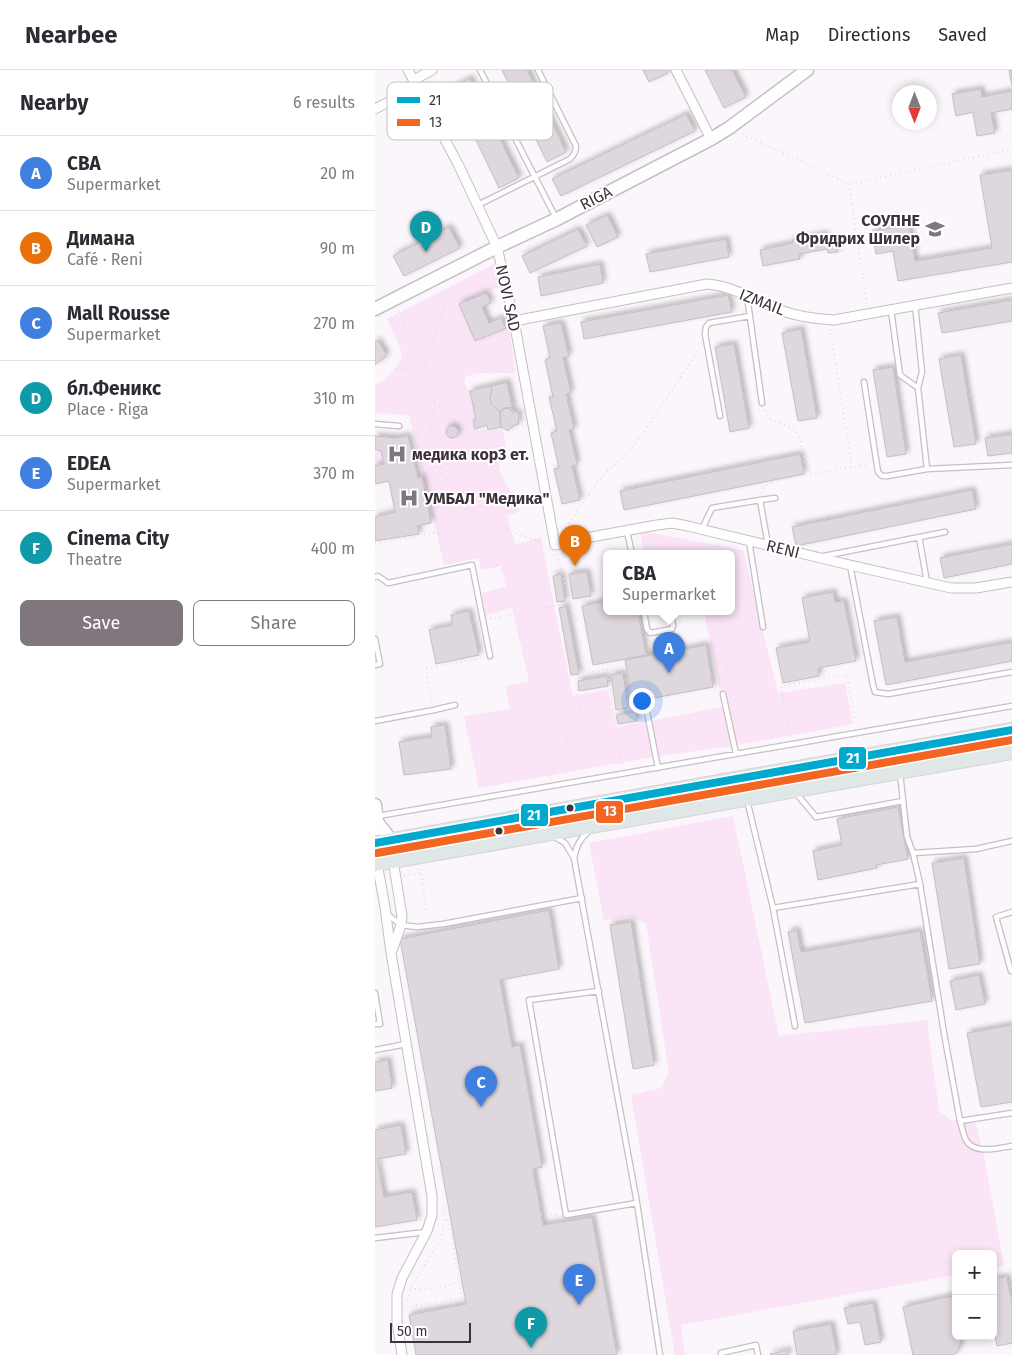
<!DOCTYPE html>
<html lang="en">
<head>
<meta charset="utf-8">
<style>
  :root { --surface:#fff; --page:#f7f7f7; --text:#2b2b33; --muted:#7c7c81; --line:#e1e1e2; --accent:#80777e }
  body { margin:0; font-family:"Fira Sans",sans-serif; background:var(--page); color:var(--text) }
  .controls { position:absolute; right:15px; bottom:15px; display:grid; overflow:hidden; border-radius:8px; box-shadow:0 2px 8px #0003 }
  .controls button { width:45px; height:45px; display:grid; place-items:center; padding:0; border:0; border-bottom:1px solid var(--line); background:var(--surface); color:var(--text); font:25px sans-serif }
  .compass { position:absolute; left:517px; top:15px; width:45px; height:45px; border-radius:50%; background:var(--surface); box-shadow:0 2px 8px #0003; rotate:180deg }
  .scale { position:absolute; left:15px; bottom:12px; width:81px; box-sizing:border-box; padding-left:5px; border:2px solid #3d323b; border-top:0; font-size:14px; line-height:18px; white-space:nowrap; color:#3d323b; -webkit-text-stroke:4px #fff; paint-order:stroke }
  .you { position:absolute; left:266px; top:630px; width:18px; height:18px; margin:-12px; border:4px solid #fff; border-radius:50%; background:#1a73e8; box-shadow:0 0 0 8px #1a73e833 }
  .badge { display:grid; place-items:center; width:32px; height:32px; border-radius:50%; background:var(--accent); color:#fff; font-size:16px; font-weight:700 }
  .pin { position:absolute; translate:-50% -41px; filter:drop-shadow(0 1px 2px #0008) }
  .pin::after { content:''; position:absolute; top:26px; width:18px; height:15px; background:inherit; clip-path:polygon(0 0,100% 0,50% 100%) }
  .popup { position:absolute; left:228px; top:480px; width:132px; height:65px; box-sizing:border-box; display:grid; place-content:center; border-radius:8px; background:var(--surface); filter:drop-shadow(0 1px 4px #0005); font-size:16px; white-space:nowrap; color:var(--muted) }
  .popup b { font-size:19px; color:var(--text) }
  .popup::after { content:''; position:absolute; left:50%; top:100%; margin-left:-10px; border:10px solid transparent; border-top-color:var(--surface) }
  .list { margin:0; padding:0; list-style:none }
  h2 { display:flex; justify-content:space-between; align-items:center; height:65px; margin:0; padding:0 20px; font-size:21px }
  h2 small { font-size:16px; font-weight:400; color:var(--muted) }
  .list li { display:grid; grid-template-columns:32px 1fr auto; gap:15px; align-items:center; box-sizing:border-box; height:75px; padding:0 20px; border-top:1px solid var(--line) }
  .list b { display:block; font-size:19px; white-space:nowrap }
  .list p { margin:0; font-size:16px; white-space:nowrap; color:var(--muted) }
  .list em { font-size:16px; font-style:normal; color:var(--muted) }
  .actions { display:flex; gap:10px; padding:15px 20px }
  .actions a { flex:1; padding:11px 0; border:1px solid var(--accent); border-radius:8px; text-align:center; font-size:18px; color:var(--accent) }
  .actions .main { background:var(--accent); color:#fff }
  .map { position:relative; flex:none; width:637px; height:1285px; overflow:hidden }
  header { display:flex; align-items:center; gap:30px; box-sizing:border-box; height:70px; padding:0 25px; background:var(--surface); border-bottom:1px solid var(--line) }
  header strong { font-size:24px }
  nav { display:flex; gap:28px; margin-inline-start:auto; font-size:18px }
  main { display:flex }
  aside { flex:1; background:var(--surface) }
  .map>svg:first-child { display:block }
  .green { fill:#fae4f6 }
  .building { fill:#ded7dd; stroke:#c5bec4; filter:url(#shadow) }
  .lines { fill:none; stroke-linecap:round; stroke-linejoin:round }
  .lane-casing { stroke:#c6bfc5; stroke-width:7 }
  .street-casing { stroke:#c6bfc5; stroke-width:11 }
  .secondary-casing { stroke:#c6bfc5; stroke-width:15 }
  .primary-casing { stroke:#d7d3d6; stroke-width:16 }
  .path { stroke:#e2e0e2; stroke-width:2; stroke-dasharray:1 4; stroke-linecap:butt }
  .lane { stroke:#fefefe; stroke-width:4.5 }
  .street { stroke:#fefefe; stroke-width:9 }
  .secondary { stroke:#fefefe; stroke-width:12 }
  .primary { stroke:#dfe7e7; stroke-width:14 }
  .bus-1-casing { stroke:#fff; stroke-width:11 }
  .bus-2-casing { stroke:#fff; stroke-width:11 }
  .bus-1 { stroke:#00a9ce; stroke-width:8 }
  .bus-2 { stroke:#f26522; stroke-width:8 }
  .bus-dot { fill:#3d323b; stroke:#fff; stroke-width:2 }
  .labels { text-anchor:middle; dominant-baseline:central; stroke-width:4; stroke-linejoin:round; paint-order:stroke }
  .street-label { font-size:16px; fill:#3d323b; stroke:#fff }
  .poi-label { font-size:16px; font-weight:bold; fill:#3d323b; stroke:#fff; text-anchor:start }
  .key { fill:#fff; stroke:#c5c2c4; stroke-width:1 }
  .key-label { font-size:14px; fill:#3d323b }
  .line-badge { stroke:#fff; stroke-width:2 }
  .badge-label { font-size:14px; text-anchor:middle; font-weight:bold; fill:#fff }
</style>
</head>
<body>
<header>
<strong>Nearbee</strong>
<nav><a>Map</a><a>Directions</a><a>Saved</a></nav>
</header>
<main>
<aside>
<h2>Nearby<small>6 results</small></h2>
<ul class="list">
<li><span class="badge" style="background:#3f7fe0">A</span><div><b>CBA</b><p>Supermarket</p></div><em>20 m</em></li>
<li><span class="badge" style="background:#e8710a">B</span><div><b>Димана</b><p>Café · Reni</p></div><em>90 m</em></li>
<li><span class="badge" style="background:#3f7fe0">C</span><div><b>Mall Rousse</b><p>Supermarket</p></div><em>270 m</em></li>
<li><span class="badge" style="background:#0f9aa8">D</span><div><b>бл.Феникс</b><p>Place · Riga</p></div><em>310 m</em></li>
<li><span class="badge" style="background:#3f7fe0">E</span><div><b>EDEA</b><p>Supermarket</p></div><em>370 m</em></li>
<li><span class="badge" style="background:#0f9aa8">F</span><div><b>Cinema City</b><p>Theatre</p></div><em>400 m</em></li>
</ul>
<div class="actions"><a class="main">Save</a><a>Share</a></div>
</aside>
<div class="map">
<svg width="637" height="1285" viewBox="0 0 637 1285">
  <defs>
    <filter id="shadow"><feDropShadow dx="3" dy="-3" stdDeviation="2.5" flood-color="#0004"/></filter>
  </defs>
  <rect width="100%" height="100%" fill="#fbf6fb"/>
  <!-- green -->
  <path class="green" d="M119 194 126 216 85 234 100 271 134 256 140 303C126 304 101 300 90 308 89 314 91 317 95 321L103 361 112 359 113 362 128 359 131 377 122 384 125 401 145 441 132 446 140 475 166 467 179 536 198 626 233 620 241 657 348 637 329 542H356V484H269L265 461 368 480 403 623 470 613 478 654 358 676 278 687 104 718 89 646 135 639 130 616 154 611 137 538 111 545 107 523 131 517 126 496 106 500 104 488 69 495 34 345 0 343V315L10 310 22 296 27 286 25 277 12 249Z
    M0 379 6 381 9 394 0 396Z
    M358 746 404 966 552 950 564 1041 578 1051 599 1047 609 1086 629 1195 618 1199V1184H581V1205L306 1255 310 1285H300L256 1025 286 1018 294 1002 271 853 255 847 229 850 214 773Z"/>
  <!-- building -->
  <path class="building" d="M127 0H152L191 82 172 92Z
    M268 0H292L293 3 274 12Z
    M330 0H357L371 27 349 38Z
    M634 0H637V16Z
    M95 8 144 108 124 118 76 18Z
    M606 19 607 27 637 21V39L616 43 620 63 602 66 598 42 581 46 577 24Z
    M311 44 320 61 186 126 177 109Z
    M637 100V192L523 211 518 181 501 184 497 161 534 155 540 191 617 178 605 105Z
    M232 145 243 167 222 177 211 155Z
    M74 157 85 178 29 206 18 186Z
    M203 159 212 176 155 203 147 186Z
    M450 164 452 171 460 169 463 182 453 183 452 179 424 184 425 189 388 196 385 180 418 173 417 170Z
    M351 169 354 187 275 202 271 184Z
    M225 194 228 213 166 226 163 207Z
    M111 223 116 233 107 237 114 253 126 248 131 258 100 271 84 234Z
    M353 225 357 242 209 269 206 252Z
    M637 230V251L567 263 563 243Z
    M186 253 194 286 188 288 196 323 191 324 199 359 194 360 202 394 197 396 205 430 187 434 179 399 184 398 176 363 182 361 174 327H178L170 290 175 288 168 256Z
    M426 259 442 348 423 351 407 263Z
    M0 271H3L11 284 10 287 0 295Z
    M359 274 374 358 355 362 340 277Z
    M586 285 601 374 579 377 564 289Z
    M518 297 531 384 512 387 498 300Z
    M132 312 138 341 134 338H130L125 342 126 357 113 360 112 355 100 359 98 350H101L95 321Z
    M132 312 138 337 130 338 125 342 116 334 115 326 117 322 116 316Z
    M130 338H134L137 341 138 343 142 341 144 346 143 355H139L133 361 126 357 125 351V342Z
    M71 362a6 6 0 1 1 12 0a6 6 0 1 1-12 0Z
    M637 364V383L613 386 610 368Z
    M0 366 20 368 33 366 43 408 47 407 56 453 42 456 44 464 0 471V447L20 442 14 411 0 414V396L9 394 6 381 0 379Z
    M425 384 429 404 249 440 245 421Z
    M597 420 601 439 421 476 417 457Z
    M637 474V494L569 508 565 488Z
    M212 502 216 526 198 529 194 504Z
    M186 504 190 531 182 532 178 506Z
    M458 522 460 532 469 531 481 591 443 598 444 606 408 613 401 578 435 572 427 528Z
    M232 531V542H263L271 585 218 595 207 536Z
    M191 536 204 604 196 605 184 538Z
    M94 541 104 585 61 594 54 560 78 555 76 545Z
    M522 547 530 592 637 572V591L511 615 499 551Z
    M331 575 338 617 257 632 250 590Z
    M248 603 253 638 241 640 236 605Z
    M232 606 233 616 204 621 203 611Z
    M261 642 262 651 243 654 241 645Z
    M70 655 76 699 29 705 24 672 57 667 56 657Z
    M523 737 533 789 501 795 502 798 443 810 438 781 467 775 462 749Z
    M589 788 605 894 574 899 557 793Z
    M174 840 184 899 125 910 137 977 145 975 167 1097 158 1099 168 1155 217 1147 242 1285H41L34 1245 91 1234 25 869Z
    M256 852 279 995 258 999 235 855Z
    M422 860 426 882 545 861 557 931 430 953 413 862Z
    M604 905 610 934 581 940 575 911Z
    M637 955V1032L606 1037 592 963Z
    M13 990 17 1018 0 1021V992Z
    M26 1055 31 1084 2 1089 9 1127 37 1122 42 1150 0 1157V1060Z
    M632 1207 637 1234V1273L622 1276 618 1254V1209Z
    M577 1226 581 1246V1266H585L586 1272 582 1282 578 1285H538L528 1237Z
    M498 1233 506 1272 490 1275 485 1252 473 1254 469 1238Z
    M456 1254 462 1285H422L418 1261Z
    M413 1280 414 1285H396L395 1284Z"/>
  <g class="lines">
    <!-- lane casing -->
    <g class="lane-casing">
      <path id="lane" d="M105 0 181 148
        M103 135 195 89C199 85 201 82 201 76L163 0
        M372 226 387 333
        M540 235 547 302 543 318 552 399 637 395
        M516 240 525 305 543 318
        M489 312 503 402 507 406H512L552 399
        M345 346 330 264 331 257 334 253 375 246
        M0 354 24 356
        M385 430 400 428
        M327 459 337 438 385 430 393 475
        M252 461 257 484
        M544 467 552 512
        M374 471 388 557
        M449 486 570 462
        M475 495 498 615 500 622 513 624 637 602
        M0 507 3 506 13 513 97 495 115 586
        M269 542 272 559 275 563 297 559 298 556 296 542
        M0 569 5 594 0 595
        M348 624 361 684
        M272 642 283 698
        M0 651 59 640 80 635
        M525 703 532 767 538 783 545 814 569 963 585 1051 637 1043
        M421 723 441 747 528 731
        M372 730 398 838 420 956
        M3 746 637 636
        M214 761C205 769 201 776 199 788L262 1133 285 1285
        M178 766 190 773 199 788
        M538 783 601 779 637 771
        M398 838 545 814
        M637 842 621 847 636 901 637 900
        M12 844 26 855 42 857 68 854 207 828
        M224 921 154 930 191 1145 262 1133
        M0 923 5 954H0
        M0 980 31 974
        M585 1051C587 1057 588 1064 591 1070 599 1085 623 1078 637 1076
        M0 1168 51 1162
        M346 1285V1283L381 1275 383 1285"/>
    </g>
    <!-- street casing -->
    <g class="street-casing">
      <path id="street" d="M33 0 84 96 122 177 139 251 180 475 205 469 282 455 297 453 313 456 475 495 576 518H601L637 512
        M301 0 336 69
        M39 10 57 0
        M0 39 42 17
        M139 251 332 214C358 216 381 231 405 240 423 247 440 249 459 250L637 218
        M2 793 10 837 16 883 57 1126V1145L52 1161 27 1208 22 1224V1251L27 1285
        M17 881 26 855 27 846 18 790"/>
    </g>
    <!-- secondary casing -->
    <g class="secondary-casing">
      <path id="secondary" d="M0 239 122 177 182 149 336 69 354 58 432 0
        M0 735 2 752 1 759
        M2 752 15 769 18 790"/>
    </g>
    <!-- primary casing -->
    <g class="primary-casing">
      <path id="primary" d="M0 773 637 660
        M0 794 637 682"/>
    </g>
    <!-- path -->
    <path class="path" d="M367 64 474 114 637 79
      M474 114 492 236
      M77 216 50 296V305L60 333 56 360 65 397 81 433 91 438 116 492 146 511 172 538
      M24 242 49 302
      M455 259 477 397
      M21 299H27L50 305
      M60 333C66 337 72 341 77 345 90 358 85 361 105 366L113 384 119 402
      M390 340C395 356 416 352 424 365 427 371 430 397 432 405
      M138 342 145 340
      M98 354 100 361 112 359 113 362 128 359
      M88 358 94 355 99 354
      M53 387 63 394
      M39 390 53 387 61 379
      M71 410 118 399
      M386 423C388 416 394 414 400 411L494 394
      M92 438 147 466 170 472
      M188 462 206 435 231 402 249 387 263 370 324 280
      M58 463 103 464
      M0 474 58 463 81 433
      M182 484 195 533 210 603 245 597
      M115 549 194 533
      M232 599 247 695
      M349 616 353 587 364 566 378 546
      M57 633 51 599 108 588
      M415 667 406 616 471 605 482 656
      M175 709 205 637 200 609 210 603
      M46 799 52 849
      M29 806 47 803
      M166 1145H184
      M35 1218C54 1222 67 1217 84 1212
      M32 1231 36 1218 50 1194 67 1168 69 1151 68 1131
      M31 1237 90 1227 86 1223 76 1162 70 1142"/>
    <!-- lane -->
    <use href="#lane" class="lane"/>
    <!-- street -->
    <use href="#street" class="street"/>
    <!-- secondary -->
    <use href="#secondary" class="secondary"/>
    <!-- primary -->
    <use href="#primary" class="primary"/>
    <!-- bus-1 casing -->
    <g class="bus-1-casing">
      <path id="bus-1" d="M0 773 637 660"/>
    </g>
    <!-- bus-2 casing -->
    <g class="bus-2-casing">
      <path id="bus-2" d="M2 783 637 670"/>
    </g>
    <!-- bus-1 -->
    <use href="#bus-1" class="bus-1"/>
    <!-- bus-2 -->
    <use href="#bus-2" class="bus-2"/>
  </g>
  <!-- icons -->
  <defs>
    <g id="school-bare" transform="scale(1.5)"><path d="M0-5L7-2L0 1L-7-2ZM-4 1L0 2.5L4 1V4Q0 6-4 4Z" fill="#80777e" stroke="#fff" stroke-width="2.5" paint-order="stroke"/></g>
    <g id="hospital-bare" transform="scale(1.5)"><path d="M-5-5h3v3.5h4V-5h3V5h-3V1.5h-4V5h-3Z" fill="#80777e" stroke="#fff" stroke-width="2.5" paint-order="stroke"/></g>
  </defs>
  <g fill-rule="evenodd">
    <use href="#school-bare" x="560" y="159"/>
    <use href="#hospital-bare" x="22" y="384"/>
    <use href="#hospital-bare" x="34" y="428"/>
  </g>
  <!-- markers -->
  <g class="bus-dot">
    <circle cx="195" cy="738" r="4.5"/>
    <circle cx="124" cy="761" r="4.5"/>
  </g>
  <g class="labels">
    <!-- street labels -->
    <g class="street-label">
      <text transform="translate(221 128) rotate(-27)">RIGA</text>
      <text transform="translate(133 228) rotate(78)">NOVI SAD</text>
      <text transform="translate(387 232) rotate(21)">IZMAIL</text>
      <text transform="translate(408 479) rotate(14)">RENI</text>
    </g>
    <!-- poi labels -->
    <g class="poi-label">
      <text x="545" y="150" text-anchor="end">СОУПНЕ<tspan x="545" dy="18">Фридрих Шилер</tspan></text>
      <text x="37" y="384">медика кор3 ет.</text>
      <text x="49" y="428">УМБАЛ "Медика"</text>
    </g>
  </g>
  <!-- legend -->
  <rect x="12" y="12" width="166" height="58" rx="8" class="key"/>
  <rect x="22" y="27" width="23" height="6" fill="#00a9ce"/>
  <rect x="22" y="49" width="23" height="7" fill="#f26522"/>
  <g class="key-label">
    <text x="54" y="35">21</text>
    <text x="54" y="57">13</text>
  </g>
  <g class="line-badge">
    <rect x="463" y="676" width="29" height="24" rx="5" fill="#00a9ce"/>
    <rect x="220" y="730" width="29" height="24" rx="5" fill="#f26522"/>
    <rect x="145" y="733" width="29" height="24" rx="5" fill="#00a9ce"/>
  </g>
  <g class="badge-label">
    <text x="478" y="693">21</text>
    <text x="235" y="746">13</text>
    <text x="159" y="750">21</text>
  </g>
</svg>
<div class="controls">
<button>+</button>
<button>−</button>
</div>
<svg class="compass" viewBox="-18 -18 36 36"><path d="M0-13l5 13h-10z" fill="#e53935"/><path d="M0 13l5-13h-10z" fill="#7c7c81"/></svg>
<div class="scale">50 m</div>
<div class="you"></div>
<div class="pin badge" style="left:294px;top:603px;background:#3f7fe0">A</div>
<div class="popup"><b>CBA</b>Supermarket</div>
<div class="pin badge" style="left:200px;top:496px;background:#e8710a">B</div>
<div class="pin badge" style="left:106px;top:1037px;background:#3f7fe0">C</div>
<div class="pin badge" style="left:51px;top:182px;background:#0f9aa8">D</div>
<div class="pin badge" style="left:204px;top:1235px;background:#3f7fe0">E</div>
<div class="pin badge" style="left:156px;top:1278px;background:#0f9aa8">F</div>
</div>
</main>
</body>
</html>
